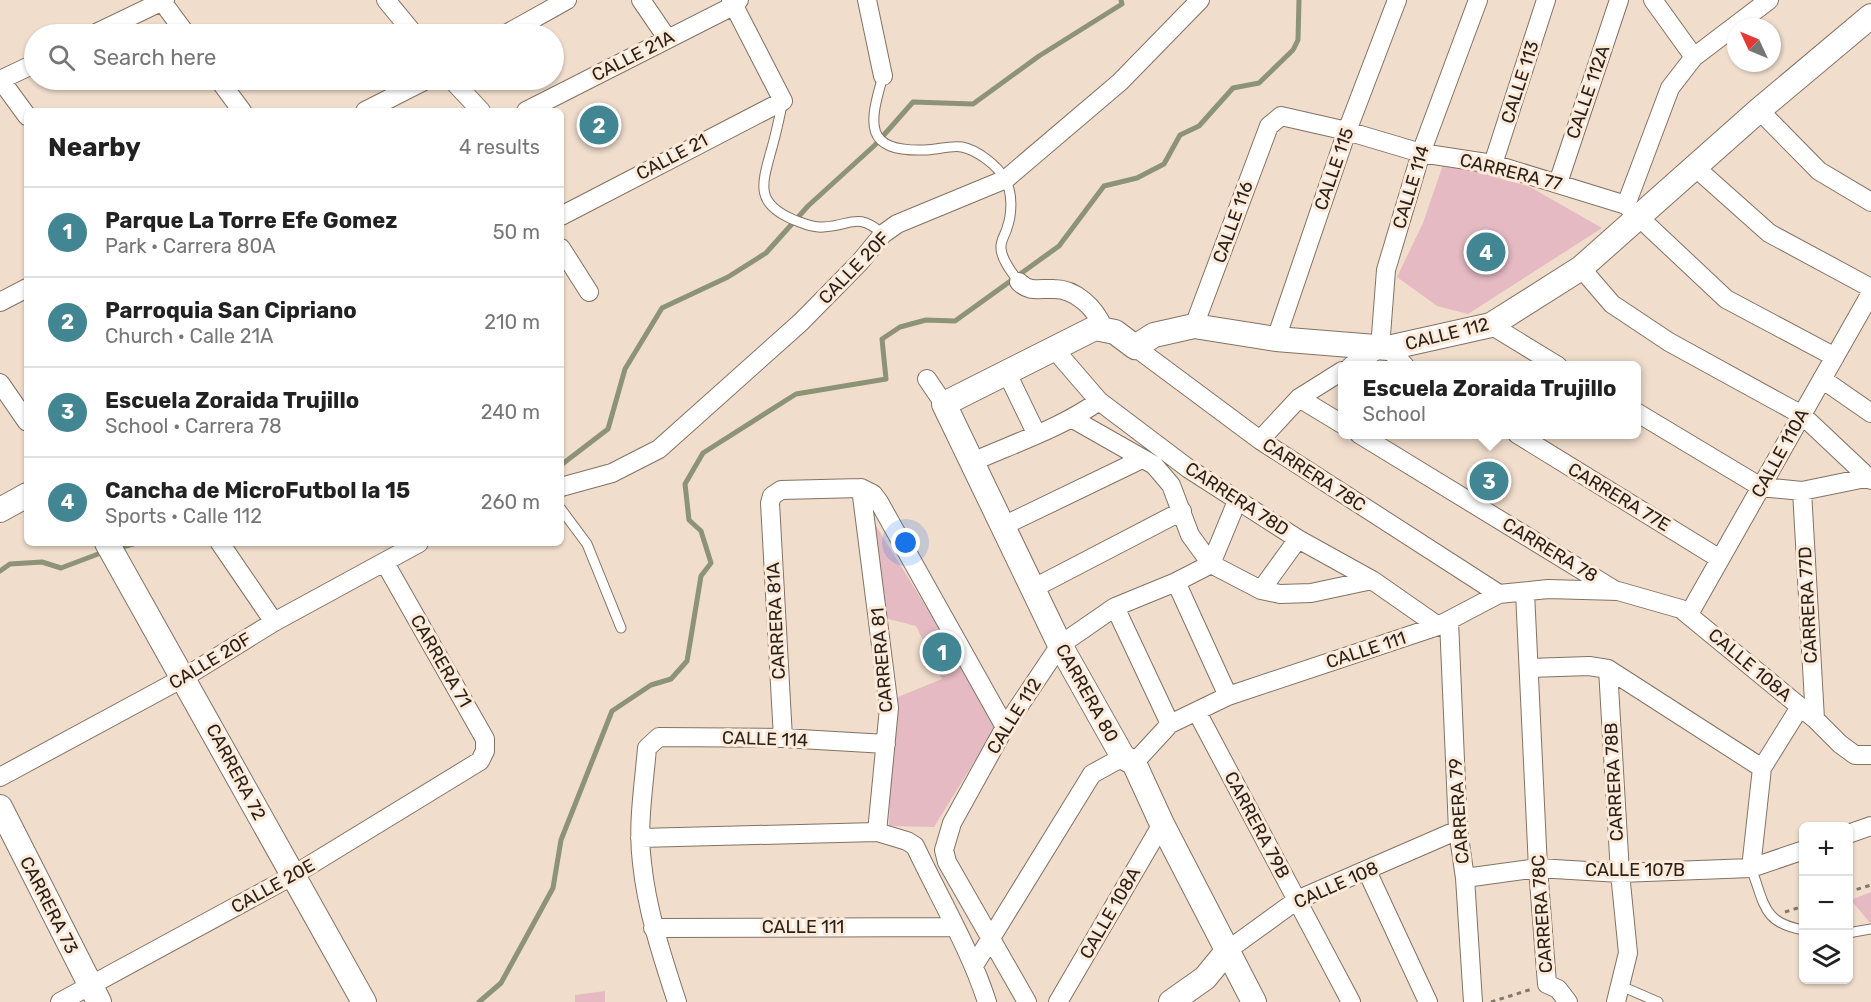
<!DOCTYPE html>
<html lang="en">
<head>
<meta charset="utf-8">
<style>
  :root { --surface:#fff; --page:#f6f6f6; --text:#222; --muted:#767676; --line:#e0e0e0; --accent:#418692 }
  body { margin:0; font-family:Rubik,sans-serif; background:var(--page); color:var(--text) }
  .controls { position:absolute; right:18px; bottom:18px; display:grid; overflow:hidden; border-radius:9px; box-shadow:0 2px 4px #0004 }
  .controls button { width:54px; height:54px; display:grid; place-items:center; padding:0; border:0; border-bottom:2px solid var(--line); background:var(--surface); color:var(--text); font:30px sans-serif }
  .compass { position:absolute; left:1727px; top:18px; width:54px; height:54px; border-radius:50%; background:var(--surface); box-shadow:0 2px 4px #0004; rotate:314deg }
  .you { position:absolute; left:906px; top:543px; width:21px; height:21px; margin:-15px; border:4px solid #fff; border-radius:50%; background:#1a73e8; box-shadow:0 0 0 9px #1a73e833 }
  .badge { display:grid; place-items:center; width:39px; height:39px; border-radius:50%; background:var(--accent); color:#fff; font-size:20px; font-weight:700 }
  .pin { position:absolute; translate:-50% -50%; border:3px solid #fff; box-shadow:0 2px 6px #0006 }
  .popup { position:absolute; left:1338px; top:361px; width:303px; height:78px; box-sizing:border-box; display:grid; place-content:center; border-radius:9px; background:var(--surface); filter:drop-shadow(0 2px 4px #0005); font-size:20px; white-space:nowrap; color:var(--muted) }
  .popup b { font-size:22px; color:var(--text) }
  .popup::after { content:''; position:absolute; left:50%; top:100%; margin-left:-12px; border:12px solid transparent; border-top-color:var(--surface) }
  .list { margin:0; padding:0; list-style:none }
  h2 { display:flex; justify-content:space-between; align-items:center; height:78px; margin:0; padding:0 24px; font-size:26px }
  h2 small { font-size:20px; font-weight:400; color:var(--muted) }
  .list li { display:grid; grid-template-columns:39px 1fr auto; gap:18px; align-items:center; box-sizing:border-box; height:90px; padding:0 24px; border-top:2px solid var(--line) }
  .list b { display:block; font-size:22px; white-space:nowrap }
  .list p { margin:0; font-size:20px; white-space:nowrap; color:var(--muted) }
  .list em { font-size:20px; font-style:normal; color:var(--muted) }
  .icon { flex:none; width:33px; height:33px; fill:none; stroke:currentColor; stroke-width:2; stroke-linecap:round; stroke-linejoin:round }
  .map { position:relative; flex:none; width:1871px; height:1002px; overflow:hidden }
  .search { position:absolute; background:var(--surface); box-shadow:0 2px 4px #0004; left:24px; top:24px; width:540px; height:66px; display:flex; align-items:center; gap:15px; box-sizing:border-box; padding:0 21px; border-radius:33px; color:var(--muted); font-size:22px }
  .panel { position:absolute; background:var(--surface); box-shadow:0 2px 4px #0004; left:24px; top:108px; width:540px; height:438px; border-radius:9px }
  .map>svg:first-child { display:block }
  .green { fill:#e5bac3 }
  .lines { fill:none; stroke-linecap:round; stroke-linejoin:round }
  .stream { stroke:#8c9376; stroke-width:5 }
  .lane-casing { stroke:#837263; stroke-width:11 }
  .street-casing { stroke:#837263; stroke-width:20 }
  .secondary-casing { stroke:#837263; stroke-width:26 }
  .path { stroke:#84786d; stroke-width:3; stroke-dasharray:4.5 4.5; stroke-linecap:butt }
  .lane { stroke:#fff; stroke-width:9 }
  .street { stroke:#fff; stroke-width:18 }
  .secondary { stroke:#fff; stroke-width:24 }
  .labels { text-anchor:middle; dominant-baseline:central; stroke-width:6; stroke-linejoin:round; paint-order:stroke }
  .street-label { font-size:18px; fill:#29221c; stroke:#feead9 }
</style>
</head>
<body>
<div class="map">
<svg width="1871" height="1002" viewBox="0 0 1871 1002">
  <rect width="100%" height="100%" fill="#f0ddcc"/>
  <!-- green -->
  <path class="green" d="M1444 162 1530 187 1602 228 1468 314 1437 306 1397 277 1423 223Z
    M868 513 998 723 934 827 889 826 893 699 942 679 916 626 881 617Z
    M1871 892V922L1870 923 1851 900Z
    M605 991V1002H575V995Z"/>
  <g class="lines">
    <!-- stream -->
    <path class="stream" d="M561 465 608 429 625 369 662 308 728 277 766 253 808 206 875 145 913 102 973 104 1039 56 1122 4 1121 0
      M118 548 137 543
      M0 571 10 564 42 562 61 568 106 551
      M479 1002 501 983 553 888 561 840 612 711 651 685 671 679 687 661 701 576 711 563 701 531 689 520 685 484 703 453 796 394 886 379 882 339 900 327 926 320 955 321 1059 246 1104 186 1137 178 1164 164 1180 135 1199 126 1233 88 1259 83 1293 50 1298 40 1299 0"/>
    <!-- lane casing -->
    <g class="lane-casing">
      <path id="lane" d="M883 76C869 124 863 152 925 150 937 150 950 145 962 147 977 150 997 165 1005 179 1013 193 1012 214 1007 228 1006 233 1001 240 1001 246 1000 258 1012 273 1019 282
        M783 101C779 118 776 135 771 151 762 184 755 203 792 219 802 223 812 228 823 227 852 226 856 211 883 234
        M561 509 587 544 621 628
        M1751 868C1765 904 1762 923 1804 930
        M1848 933 1871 929
        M1621 986 1658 1002"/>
    </g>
    <!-- street casing -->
    <g class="street-casing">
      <path id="street" d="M161 0 186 34
        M386 0 414 34
        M641 0 667 38
        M867 0 883 76
        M1653 0 1694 57
        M94 34 165 0
        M506 34 567 0
        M0 79 27 116
        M0 80 34 64
        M219 80 242 111
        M452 80 481 111
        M1759 110 1819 171 1871 202
        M365 111 426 80
        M526 111 733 6 739 0
        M1493 164 1546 0
        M1696 168 1769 233 1871 288
        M1558 183 1619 0
        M1626 205 1670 88 1694 57 1769 0
        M561 216 783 101 731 0
        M561 248 589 292
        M1581 268 1612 304 1669 342 1802 415 1871 480
        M1019 282C1030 293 1040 288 1054 289 1076 289 1095 308 1103 327
        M0 302 27 288
        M1491 325 1558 366
        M1194 326 1269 126 1281 116 1347 131 1421 153 1493 164 1626 205 1726 299 1835 357
        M1276 339 1347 131 1397 0
        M1135 347 1260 440 1499 594
        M1388 348 1405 366
        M1055 350 1099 401 1189 469 1298 539 1372 580 1438 626
        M1351 366 1380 348 1386 270 1421 153 1478 0
        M1007 373 1036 433
        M927 379 944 404
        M1822 379 1871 413
        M0 383 27 422
        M1299 398 1342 424
        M1636 412 1761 487 1802 491 1870 477
        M1073 419 1154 465 1171 485 1190 535 1211 564 1261 590 1280 594 1311 593 1372 580
        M1359 434 1616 591
        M1517 434 1720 559
        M1260 440 1299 398 1342 371
        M972 462C1015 443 1061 428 1099 401
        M561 487 612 473 659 449 801 322 860 262 883 234 897 224 1006 179 1120 82 1200 0
        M861 488 889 708 877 832
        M861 488 873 494 879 502 1005 727
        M1802 491 1815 719
        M1001 527 1142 459
        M220 543 274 622
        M1176 582 1228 696
        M1032 589 1182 511
        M1261 590 1298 539
        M1525 592 1538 868 1547 984 1558 989 1568 1002
        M1115 607 1170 724
        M1689 614 1871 293
        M1449 621 1458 830 1465 878 1473 1002
        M1529 668 1589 666 1608 669 1762 768
        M1608 669 1620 873 1628 953 1616 1002
        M1197 712 1351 1002
        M783 738 770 503 772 496 781 490 861 488
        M1134 763 1170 724 1228 696 1438 626 1499 594 1548 589 1618 591 1681 609 1815 719 1840 744 1855 755H1871
        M0 777 185 677 274 622 419 543
        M1848 834 1871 826
        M640 838 877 832 907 841 915 846C939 897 970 949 987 1002
        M1751 868 1762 768 1800 707
        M1367 871 1428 1002
        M1465 878 1538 868 1620 873 1751 868 1804 850
        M653 928 953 927
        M1228 950 1297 900 1458 830
        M975 964 1092 774 1123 757
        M60 1002 292 876 480 761 485 751V739L385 563
        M677 1002C662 956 647 911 642 863 637 825 644 785 647 748L659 737 783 738 886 744
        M1027 1002 947 862 944 850 952 823 1005 727 1060 645 1115 607 1176 582 1211 564 1237 501
        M1058 1002 1162 824"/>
    </g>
    <!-- secondary casing -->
    <g class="secondary-casing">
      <path id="secondary" d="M0 510 27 495
        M107 543 364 1002
        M0 807 99 1002
        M1171 1002 1205 978 1228 950
        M1254 1002 1162 824 1134 763 1123 757 1060 645 944 404 1095 328 1115 332 1135 347 1154 335 1194 326 1276 339 1388 348 1491 325 1581 268 1759 110 1871 16"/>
    </g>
    <!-- path -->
    <path class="path" d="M1848 892 1871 885
      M1785 912 1804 906
      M1491 1002 1532 989"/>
    <!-- lane -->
    <use href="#lane" class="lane"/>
    <!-- street -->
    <use href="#street" class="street"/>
    <!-- secondary -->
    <use href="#secondary" class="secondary"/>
  </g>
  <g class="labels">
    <!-- street labels -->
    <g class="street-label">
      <text transform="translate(633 56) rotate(-27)">CALLE 21A</text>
      <text transform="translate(1520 82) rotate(-72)">CALLE 113</text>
      <text transform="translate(1588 92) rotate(-71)">CALLE 112A</text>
      <text transform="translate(672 157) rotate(-28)">CALLE 21</text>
      <text transform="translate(1334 169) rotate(-71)">CALLE 115</text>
      <text transform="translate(1511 172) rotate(14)">CARRERA 77</text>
      <text transform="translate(1411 187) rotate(-73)">CALLE 114</text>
      <text transform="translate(1233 222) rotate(-70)">CALLE 116</text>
      <text transform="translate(854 268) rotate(-46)">CALLE 20F</text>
      <text transform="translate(1447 334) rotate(-14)">CALLE 112</text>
      <text transform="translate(1780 453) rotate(-61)">CALLE 110A</text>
      <text transform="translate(1314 475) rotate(33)">CARRERA 78C</text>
      <text transform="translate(1619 497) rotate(31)">CARRERA 77E</text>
      <text transform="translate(1237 499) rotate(33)">CARRERA 78D</text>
      <text transform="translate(1550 550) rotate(31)">CARRERA 78</text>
      <text transform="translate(1808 605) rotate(-93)">CARRERA 77D</text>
      <text transform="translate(776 621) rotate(-93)">CARRERA 81A</text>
      <text transform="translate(1366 650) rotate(-18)">CALLE 111</text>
      <text transform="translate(882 660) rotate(-95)">CARRERA 81</text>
      <text transform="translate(210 661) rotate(-31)">CALLE 20F</text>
      <text transform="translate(441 661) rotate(60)">CARRERA 71</text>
      <text transform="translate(1750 665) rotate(40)">CALLE 108A</text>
      <text transform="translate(1087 693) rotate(61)">CARRERA 80</text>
      <text transform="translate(1014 716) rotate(-58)">CALLE 112</text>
      <text transform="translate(765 739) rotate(2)">CALLE 114</text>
      <text transform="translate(236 772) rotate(62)">CARRERA 72</text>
      <text transform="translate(1614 782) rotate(-93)">CARRERA 78B</text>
      <text transform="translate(1459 811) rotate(-94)">CARRERA 79</text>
      <text transform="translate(1257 825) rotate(62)">CARRERA 79B</text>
      <text x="1635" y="870">CALLE 107B</text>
      <text transform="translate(1336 885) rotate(-24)">CALLE 108</text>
      <text transform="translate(273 886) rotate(-29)">CALLE 20E</text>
      <text transform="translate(49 905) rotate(63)">CARRERA 73</text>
      <text transform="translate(1110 913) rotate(-60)">CALLE 108A</text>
      <text transform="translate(1542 914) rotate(-94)">CARRERA 78C</text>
      <text x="803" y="927">CALLE 111</text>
    </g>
  </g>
</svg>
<div class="controls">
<button>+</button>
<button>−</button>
<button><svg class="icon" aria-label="layers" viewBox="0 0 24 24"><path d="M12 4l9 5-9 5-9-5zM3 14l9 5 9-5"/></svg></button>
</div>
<svg class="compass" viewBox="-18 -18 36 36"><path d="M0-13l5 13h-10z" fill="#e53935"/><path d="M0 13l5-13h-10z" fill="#767676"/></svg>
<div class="you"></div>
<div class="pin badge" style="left:942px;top:652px">1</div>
<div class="pin badge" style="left:599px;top:125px">2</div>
<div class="pin badge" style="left:1489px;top:481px">3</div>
<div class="popup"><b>Escuela Zoraida Trujillo</b>School</div>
<div class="pin badge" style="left:1486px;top:252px">4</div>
<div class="search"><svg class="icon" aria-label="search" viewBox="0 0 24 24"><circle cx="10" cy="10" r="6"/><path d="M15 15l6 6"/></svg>Search here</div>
<section class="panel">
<h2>Nearby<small>4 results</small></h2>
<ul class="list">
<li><span class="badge">1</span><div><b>Parque La Torre Efe Gomez</b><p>Park · Carrera 80A</p></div><em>50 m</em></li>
<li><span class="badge">2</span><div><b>Parroquia San Cipriano</b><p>Church · Calle 21A</p></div><em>210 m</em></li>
<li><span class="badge">3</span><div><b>Escuela Zoraida Trujillo</b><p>School · Carrera 78</p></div><em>240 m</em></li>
<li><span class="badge">4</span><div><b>Cancha de MicroFutbol la 15</b><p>Sports · Calle 112</p></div><em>260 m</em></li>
</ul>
</section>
</div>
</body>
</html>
